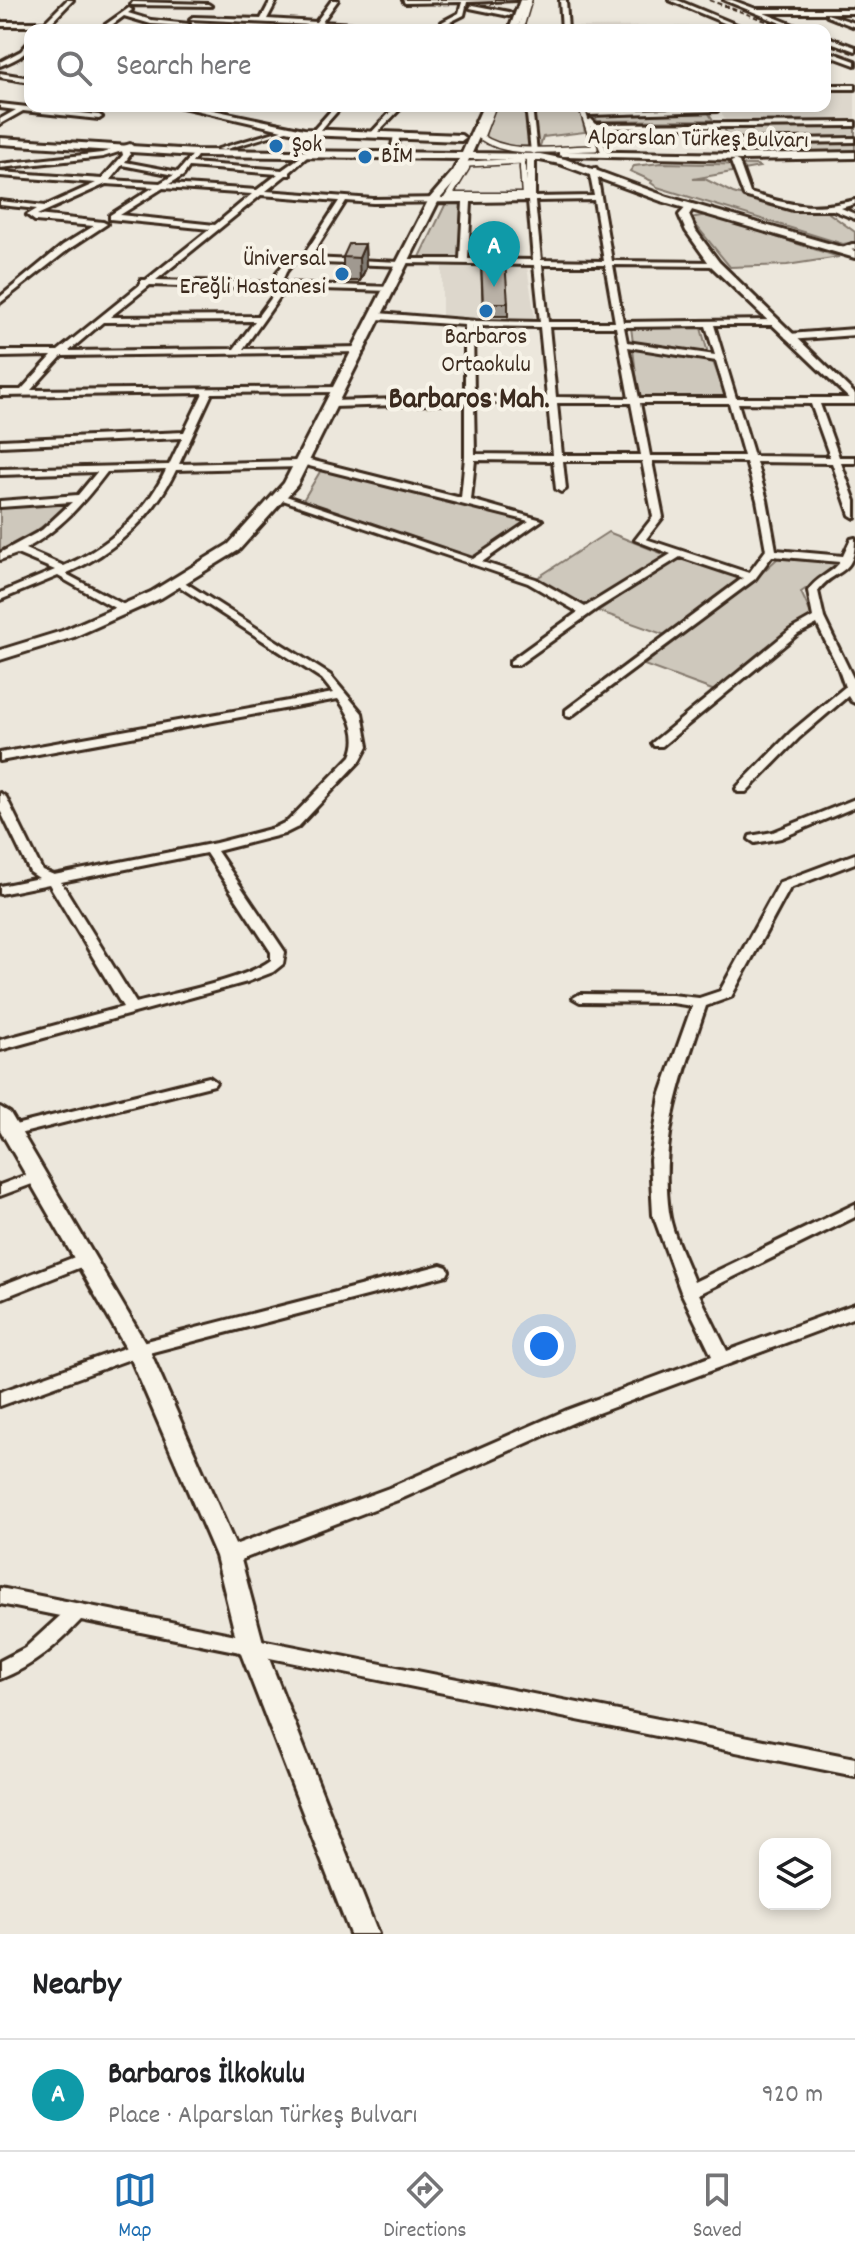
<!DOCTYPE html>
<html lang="en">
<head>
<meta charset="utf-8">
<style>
  :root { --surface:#fff; --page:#f2f2f2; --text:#202124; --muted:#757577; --line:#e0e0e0; --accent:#1f6fb2 }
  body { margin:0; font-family:Dekko,sans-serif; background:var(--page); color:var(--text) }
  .controls { position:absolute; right:24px; bottom:24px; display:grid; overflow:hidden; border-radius:16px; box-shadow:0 4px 12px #0003 }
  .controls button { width:72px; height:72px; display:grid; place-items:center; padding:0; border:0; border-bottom:2px solid var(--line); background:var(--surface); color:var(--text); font:40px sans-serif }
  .you { position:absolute; left:544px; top:1346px; width:28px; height:28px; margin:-20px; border:6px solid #fff; border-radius:50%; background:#1a73e8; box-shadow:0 0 0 12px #1a73e833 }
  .badge { display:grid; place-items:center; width:52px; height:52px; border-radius:50%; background:var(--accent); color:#fff; font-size:26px; font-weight:700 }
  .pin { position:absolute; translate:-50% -66px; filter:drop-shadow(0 2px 4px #0008) }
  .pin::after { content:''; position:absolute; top:42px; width:28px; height:24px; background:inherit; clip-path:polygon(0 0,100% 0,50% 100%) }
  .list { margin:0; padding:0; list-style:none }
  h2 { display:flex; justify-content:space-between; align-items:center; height:104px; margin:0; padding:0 32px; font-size:34px }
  h2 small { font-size:26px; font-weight:400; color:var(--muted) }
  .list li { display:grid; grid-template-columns:52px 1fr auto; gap:24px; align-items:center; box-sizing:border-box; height:112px; padding:0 32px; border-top:2px solid var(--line) }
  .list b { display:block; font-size:30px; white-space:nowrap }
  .list p { margin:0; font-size:26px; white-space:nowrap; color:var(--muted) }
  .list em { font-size:26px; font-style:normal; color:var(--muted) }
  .icon { flex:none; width:44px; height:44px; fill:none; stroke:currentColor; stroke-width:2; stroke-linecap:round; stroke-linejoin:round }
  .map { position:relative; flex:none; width:855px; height:1934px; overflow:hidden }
  .search { position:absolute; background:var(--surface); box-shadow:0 4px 12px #0003; left:24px; right:24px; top:24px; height:88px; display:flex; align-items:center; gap:20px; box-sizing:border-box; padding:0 28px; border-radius:16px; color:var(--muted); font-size:30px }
  .sheet { height:216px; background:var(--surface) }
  nav { display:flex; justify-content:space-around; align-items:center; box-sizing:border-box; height:112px; border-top:2px solid var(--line); background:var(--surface); font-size:22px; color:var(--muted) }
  nav a { display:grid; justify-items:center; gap:4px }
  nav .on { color:var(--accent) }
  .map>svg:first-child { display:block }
  .built { fill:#ddd7cc }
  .green { fill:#cec8bc; stroke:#84796d; stroke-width:2 }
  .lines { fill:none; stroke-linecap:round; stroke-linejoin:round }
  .pedestrian-far1-casing { stroke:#3b2a1e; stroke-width:8 }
  .pedestrian-casing { stroke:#3b2a1e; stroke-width:9 }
  .minor-casing { stroke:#3b2a1e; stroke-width:6 }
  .tertiary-casing { stroke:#3b2a1e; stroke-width:6 }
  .secondary-casing { stroke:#3b2a1e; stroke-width:6 }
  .pedestrian-far1 { stroke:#f7f3e8; stroke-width:5 }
  .pedestrian { stroke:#f7f3e8; stroke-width:6 }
  .minor { fill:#f7f3e8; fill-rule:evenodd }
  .tertiary { fill:#f7f3e8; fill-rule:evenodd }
  .secondary { fill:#f7f3e8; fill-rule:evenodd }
  .rail { stroke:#3b2a1e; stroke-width:2; stroke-dasharray:5 3; stroke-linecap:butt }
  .wall { fill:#a09990; stroke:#3b2a1e; stroke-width:2 }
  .shaded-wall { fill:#827d75; stroke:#3b2a1e; stroke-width:2 }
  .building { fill:#bab2a7; stroke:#3b2a1e; stroke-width:2 }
  .poi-dot { fill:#1f6fb2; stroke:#f7f3e8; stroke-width:3 }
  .labels { text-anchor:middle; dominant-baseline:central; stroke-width:8; stroke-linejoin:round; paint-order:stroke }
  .far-street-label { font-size:24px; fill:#3b2a1e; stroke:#f7f3e8 }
  .far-poi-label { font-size:24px; fill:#3b2a1e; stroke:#f7f3e8; text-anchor:start }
  .far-district-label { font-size:30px; font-weight:bold; fill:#3b2a1e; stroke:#f7f3e8 }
</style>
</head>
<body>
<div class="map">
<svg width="855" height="1934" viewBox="0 0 855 1934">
  <rect width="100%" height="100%" fill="#ece7dc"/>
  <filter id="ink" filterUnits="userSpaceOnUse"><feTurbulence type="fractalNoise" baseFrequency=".0125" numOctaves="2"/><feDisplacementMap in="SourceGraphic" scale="16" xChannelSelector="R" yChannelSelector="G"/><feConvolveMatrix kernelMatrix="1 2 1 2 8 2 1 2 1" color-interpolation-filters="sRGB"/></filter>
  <g filter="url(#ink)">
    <!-- built -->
    <path class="built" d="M732 26 740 30H576V27Z
      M825 90H855V123L727 124 718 106H825Z
      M442 267H527L535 319H442Z"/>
    <!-- green -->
    <path class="green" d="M495 106H526L529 146H503L484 139Z
      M533 106H579L585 132 543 137 540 146 536 145Z
      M708 112 713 120 597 121 594 114Z
      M855 126V139L729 140 724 128Z
      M855 142V152L735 154 731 144Z
      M661 163 757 165 760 167 693 179H705L733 193 786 209 826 211 855 232V242L843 244 657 187 651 183 652 181 630 171 634 166Z
      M447 201 463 202 460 262 419 259Z
      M707 215 839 257 787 265 730 267 690 218Z
      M631 327 701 328 708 353 633 343Z
      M633 349 712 359 726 397 639 398Z
      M321 470H325L526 522 475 558 462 557 302 502Z
      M61 504 66 508 14 548 0 555V507Z
      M608 532 666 555 584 608 537 578Z
      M680 557 740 578 665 635 598 611Z
      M778 558 836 562 839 566 801 592 813 618 788 631 715 691 644 665 753 581Z"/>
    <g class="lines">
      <!-- pedestrian-far1 casing -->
      <g class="pedestrian-far1-casing">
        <path id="pedestrian-far1" d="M520 30 529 0
          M493 106 481 137C510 158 561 148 595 148L581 106
          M465 170 468 164 522 161 523 170"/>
      </g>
      <!-- pedestrian casing -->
      <g class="pedestrian-casing">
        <path id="pedestrian" d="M449 196H525L523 168
          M449 196 466 168
          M447 199 449 196"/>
      </g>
      <!-- minor casing -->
      <g class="minor-casing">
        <path id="minor" d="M67 0H73L44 30H38L42 26H0V22H45Z
          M271 0H277L267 19 316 22 332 0H338L322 22 402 27 399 29 319 25 314 30 311 28 313 25 190 19 193 17 261 19Z
          M403 0H516L467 2 464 15 444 25 442 22 459 13 462 2 405 3Z
          M560 0H566L568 30H562Z
          M669 0H677L749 30H741Z
          M724 0H732L756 9H855V13H764L806 30H798Z
          M133 2 208 4 211 6 131 5Z
          M472 5 509 12 512 14 509 16 470 8Z
          M129 8 132 10 128 13 151 20 189 24 186 26 151 24 124 16 105 30H98Z
          M827 14 855 23V27L827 16Z
          M825 36 855 47V51L825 40Z
          M30 41C30 55 12 61 0 66V62L21 51Z
          M825 50 855 61V65L825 54Z
          M825 85H855V89H825Z
          M0 104 99 115 102 117 99 119 23 111 0 124V119L16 110 0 108Z
          M335 106H342L317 134 311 152H307L311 133Z
          M396 106H403L375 135H371V133Z
          M526 106H532L537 152 534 154 531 152Z
          M715 108 717 111 589 115 586 113 589 111Z
          M591 119 596 124 855 122V126L597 128 608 154 605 156 602 154 588 121Z
          M288 128 293 129 223 150 218 149Z
          M397 133 400 135 396 151 391 152 394 135Z
          M855 138V142L725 144 722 142 725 140Z
          M130 144 133 146 128 149 130 155 125 162 178 172 196 151 199 153 192 163 282 170 306 153 308 156 290 172V175H286L266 191 373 199 527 197V157L531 155 535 157V197L594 196 589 170 596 168 612 261 718 262V266H715L613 265 623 322 777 320V324L774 325H714L736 398H855V404H820L839 457H855V463H841L855 501V518L850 515 832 463 756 462 767 500 776 550 843 556 851 539 855 538C855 578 835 567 818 591L824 618 855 682V703L851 701 848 696 799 738 746 792H738L736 789 738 786 791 732 845 687 838 667 817 624 798 634 662 746H654L652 743 790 630 813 617 808 591C816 577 832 574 840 562L772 556 755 579 570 717 566 716V710L743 578 680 557 598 608 518 665H510V661L578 612 528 583 274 497 283 495 473 559 529 521 305 465 301 467 176 470C154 516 114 553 67 573L68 575 128 607V611H120L58 576 0 600V593L55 570 17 554 0 560V553L42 530 72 502 0 507V501L78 495 97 472 0 475V469L169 465 182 438 0 446V440L184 432 203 393 0 396V390H21L52 356 0 357V351H58L141 284V280H146L210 229 110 219V215L154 187 106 184 37 215 103 222 107 224 69 249 0 303V297L63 245 94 226 35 221 27 215 37 209 0 205V201L45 206 96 183 0 176V172L102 179 123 155 122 151 103 157 0 168V164L102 153ZM122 165 174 175 160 183 110 180ZM189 167 278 174 257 190 169 184 183 176ZM163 188 252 194 215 225 120 215ZM261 195 339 201 302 258H289L278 271 273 283 156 280ZM594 200 604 261 541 260 535 201ZM346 201 373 203 463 202 460 259H404L400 262 310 258ZM528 201 533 260 468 259 471 202ZM294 262 403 266 407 263 534 265 540 322 476 321 378 313 374 316 378 319 465 325V397L332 401 327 404 332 407 465 403V457L461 498 302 458 297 461 179 464 212 393 340 392 343 391V387L31 390 62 356 364 352 365 350 361 347 243 349 286 288 391 291 395 289 391 287 281 283 286 272ZM542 265H605L615 322H548ZM150 285 275 289H278L258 316 110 317ZM255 321 234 349 69 351 103 322ZM473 326 540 327 547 397H474ZM706 326 715 355 627 342 624 327ZM549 327H616L629 398 556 397ZM628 347 716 361 727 398H639ZM474 403H548L553 455 475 454ZM557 403H631L641 455H562ZM640 403H729L744 456H650ZM738 403 811 404 830 457 754 456ZM475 460 553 461 556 489 561 492 566 489 563 461H642L653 517 635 540 671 554 585 607 536 579 482 562 542 520 471 500ZM652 461 746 462 757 500 766 550 749 573 646 539 663 517ZM166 470C146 513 107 548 64 566L25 549C60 530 84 502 107 472Z
          M735 160 739 162 750 193C790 205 813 211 855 200V204L841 208 855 214V219L833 210H793L744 196 731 162Z
          M852 244H855V249L839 253 835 251Z
          M855 329V335L789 340 785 337 789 334Z
          M178 578 330 675 362 713 368 746 360 761 298 827 284 834 217 851 285 952 283 964 273 972 247 982 0 1050V1040L123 1007 49 884 0 894V886L39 878 30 872 0 810V793L6 797 42 870 54 875 216 843 274 828 288 821 351 756C360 737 351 715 338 699L0 761V753L333 693 322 679 174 583 173 581ZM206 853 271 952V960C245 980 170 994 136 1003L61 882Z
          M855 799V807L781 838 755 843 749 839 750 836 773 832Z
          M855 854V863L790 888 731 997 706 1006C683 1075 659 1137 669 1212 672 1235 686 1260 694 1282L855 1204V1217L699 1294 727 1351 855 1304V1317L579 1420 403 1498 235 1562 228 1564 221 1562 218 1556 221 1550 389 1488 567 1410 712 1356 681 1292 653 1215 650 1160 660 1096 692 1006 672 1003 580 1002 573 998 580 994 672 995 699 998 720 991 780 882Z
          M209 1077 216 1082 214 1085 11 1136 6 1135 3 1131 6 1127 11 1126Z
          M37 1171 43 1172 45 1176 43 1180 0 1196V1185Z
          M85 1253 91 1255 93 1259 91 1263 0 1299V1286Z
          M441 1265 447 1267 449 1271 447 1275 141 1355 0 1406V1392L138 1343Z
          M0 1588 855 1758V1776L81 1620C56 1646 34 1666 0 1679V1661L25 1648 60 1616 0 1604Z"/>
      </g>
      <!-- tertiary casing -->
      <g class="tertiary-casing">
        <path id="tertiary" d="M0 73 30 78V82L0 77Z
          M178 106H194L304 129 461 135 465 138 461 141 304 135Z
          M689 204 694 207 689 215 696 231 719 262 855 394V404L711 266 686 231 679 215Z
          M0 1107 10 1113 149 1349 240 1556 264 1646 378 1934H350L238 1646 216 1556 127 1350 0 1130Z"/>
      </g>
      <!-- secondary casing -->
      <g class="secondary-casing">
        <path id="secondary" d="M520 0H528L517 30H509Z
          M483 106H493L472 153 540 154 565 159 668 197 855 251V258L661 201 560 164 540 160 469 159 462 174 439 200 297 485 239 550 161 598 74 637 0 660V650L62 631 151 592 229 544 284 483 429 199 453 171 459 159 196 156 0 144V138L196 150 462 153Z
          M559 151 741 154 855 152V158L741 160 563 156 559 155Z"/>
      </g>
      <!-- pedestrian-far1 -->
      <use href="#pedestrian-far1" class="pedestrian-far1"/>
      <!-- pedestrian -->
      <use href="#pedestrian" class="pedestrian"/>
      <!-- minor -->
      <use href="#minor" class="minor"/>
      <!-- tertiary -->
      <use href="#tertiary" class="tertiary"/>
      <!-- secondary -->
      <use href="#secondary" class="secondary"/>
      <!-- rail -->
      <path class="rail" d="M709 0 790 30
        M825 43 855 54"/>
    </g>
    <!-- wall -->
    <path class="wall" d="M365 244 366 268 360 281H343V257Z
      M481 261 508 303V316H483Z"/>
    <!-- shaded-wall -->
    <path class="shaded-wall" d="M365 244 366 268 360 281 359 258Z"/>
    <!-- building -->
    <path class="building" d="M349 244H365L359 258 343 257Z
      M481 261H505L508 303H483Z"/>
  </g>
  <!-- markers -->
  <g class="poi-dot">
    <circle cx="276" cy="146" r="8"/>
    <circle cx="365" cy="157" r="8"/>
    <circle cx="342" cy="274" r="8"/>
    <circle cx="486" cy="311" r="8"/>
  </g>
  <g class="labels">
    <!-- far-street labels -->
    <g class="far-street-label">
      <text transform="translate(698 140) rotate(1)">Alparslan Türkeş Bulvarı</text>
    </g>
    <!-- far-poi labels -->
    <g class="far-poi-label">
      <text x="292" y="146">Şok</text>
      <text x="381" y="157">BİM</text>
      <text x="326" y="260" text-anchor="end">Üniversal<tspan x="326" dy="28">Ereğli Hastanesi</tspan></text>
      <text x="486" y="338" text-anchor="middle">Barbaros<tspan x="486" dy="28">Ortaokulu</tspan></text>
    </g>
    <!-- far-district labels -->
    <g class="far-district-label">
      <text x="469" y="401">Barbaros Mah.</text>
    </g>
  </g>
</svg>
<div class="controls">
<button><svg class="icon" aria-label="layers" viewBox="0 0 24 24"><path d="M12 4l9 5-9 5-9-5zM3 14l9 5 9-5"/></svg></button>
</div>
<div class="you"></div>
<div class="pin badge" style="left:494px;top:287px;background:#0f9aa8">A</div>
<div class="search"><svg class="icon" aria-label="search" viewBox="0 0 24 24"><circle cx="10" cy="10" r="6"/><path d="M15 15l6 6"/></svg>Search here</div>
</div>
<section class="sheet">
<h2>Nearby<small></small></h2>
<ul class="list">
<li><span class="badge" style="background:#0f9aa8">A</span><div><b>Barbaros İlkokulu</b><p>Place · Alparslan Türkeş Bulvarı</p></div><em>920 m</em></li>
</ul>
</section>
<nav>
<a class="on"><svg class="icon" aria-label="map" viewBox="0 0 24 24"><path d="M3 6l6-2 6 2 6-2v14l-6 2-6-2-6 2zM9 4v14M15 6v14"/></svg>Map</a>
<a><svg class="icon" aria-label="directions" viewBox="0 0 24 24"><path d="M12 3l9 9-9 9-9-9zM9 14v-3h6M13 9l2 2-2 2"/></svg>Directions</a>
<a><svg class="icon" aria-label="saved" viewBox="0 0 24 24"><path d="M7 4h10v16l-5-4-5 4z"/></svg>Saved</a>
</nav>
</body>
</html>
